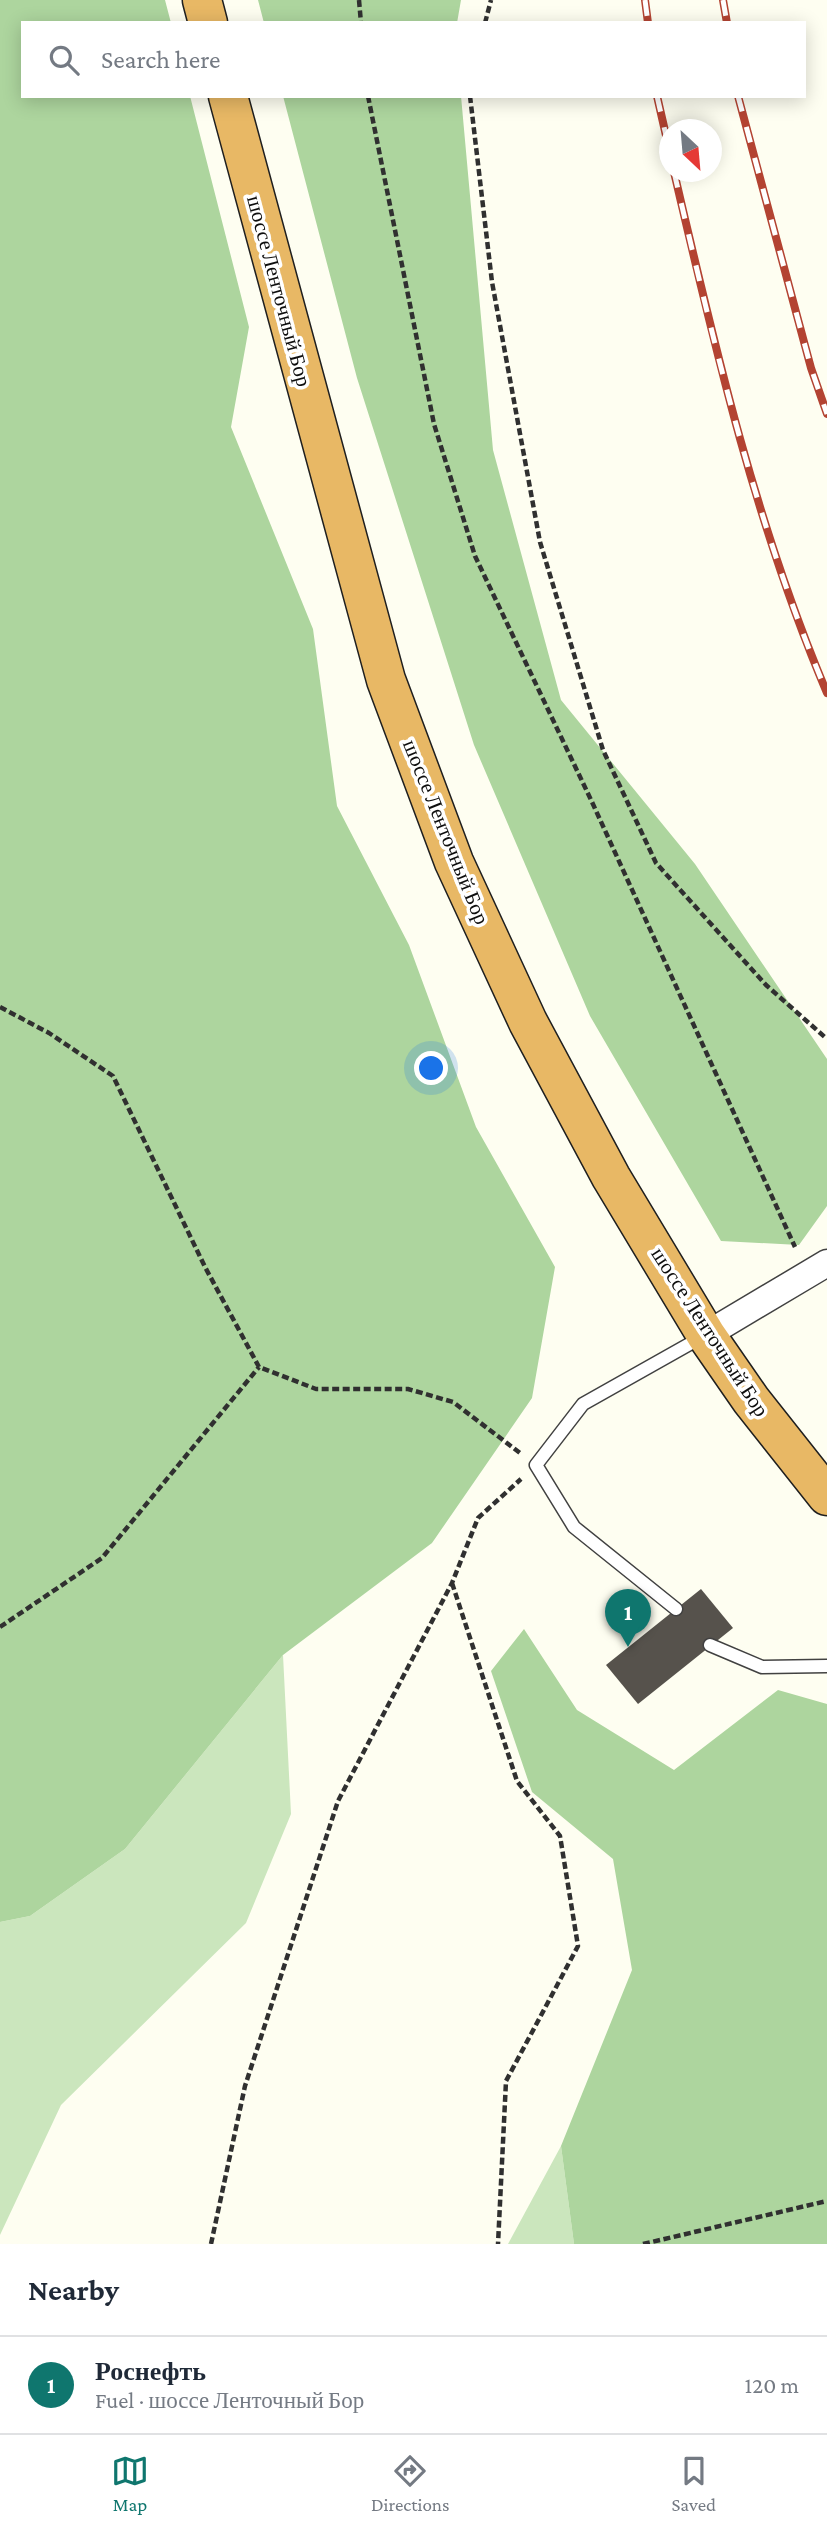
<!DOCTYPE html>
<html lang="en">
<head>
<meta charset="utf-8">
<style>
  :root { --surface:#fff; --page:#f2f2f3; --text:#1f2937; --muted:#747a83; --line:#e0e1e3; --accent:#0f766e }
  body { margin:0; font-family:"Crimson Pro",serif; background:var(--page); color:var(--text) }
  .compass { position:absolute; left:659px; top:119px; width:63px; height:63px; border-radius:50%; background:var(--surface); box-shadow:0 4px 18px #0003; rotate:154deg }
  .you { position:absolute; left:432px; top:1069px; width:24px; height:24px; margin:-18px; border:5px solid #fff; border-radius:50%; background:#1a73e8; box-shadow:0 0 0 10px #1a73e833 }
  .badge { display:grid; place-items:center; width:46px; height:46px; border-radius:50%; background:var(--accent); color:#fff; font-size:23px; font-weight:700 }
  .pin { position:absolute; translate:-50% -58px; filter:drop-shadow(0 2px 4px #0008) }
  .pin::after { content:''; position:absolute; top:37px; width:24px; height:21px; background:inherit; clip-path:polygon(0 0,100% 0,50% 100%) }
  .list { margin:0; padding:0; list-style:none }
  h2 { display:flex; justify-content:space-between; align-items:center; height:91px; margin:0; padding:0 28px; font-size:30px }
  h2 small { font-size:23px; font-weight:400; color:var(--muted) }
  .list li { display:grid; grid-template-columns:46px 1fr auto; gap:21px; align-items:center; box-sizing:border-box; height:98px; padding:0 28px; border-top:2px solid var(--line) }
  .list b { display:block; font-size:26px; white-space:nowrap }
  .list p { margin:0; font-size:23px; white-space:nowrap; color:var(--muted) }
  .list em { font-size:23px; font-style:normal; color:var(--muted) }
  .icon { flex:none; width:38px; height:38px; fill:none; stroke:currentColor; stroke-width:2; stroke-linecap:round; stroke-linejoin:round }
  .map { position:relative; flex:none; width:827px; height:2244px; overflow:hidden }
  .search { position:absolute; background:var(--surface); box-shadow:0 4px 18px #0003; left:21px; right:21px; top:21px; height:77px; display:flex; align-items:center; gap:18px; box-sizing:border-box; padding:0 24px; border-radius:0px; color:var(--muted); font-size:26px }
  .sheet { height:189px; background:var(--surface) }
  nav { display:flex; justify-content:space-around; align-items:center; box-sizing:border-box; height:98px; border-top:2px solid var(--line); background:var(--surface); font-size:19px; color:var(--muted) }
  nav a { display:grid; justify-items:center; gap:4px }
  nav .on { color:var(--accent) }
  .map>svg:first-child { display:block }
  .green { fill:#cbe6bd }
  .forest { fill:#add59e }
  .building { fill:#56524c }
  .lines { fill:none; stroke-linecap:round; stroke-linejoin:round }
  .lane-casing { stroke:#414141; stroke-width:15 }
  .street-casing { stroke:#414141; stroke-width:29 }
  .highway-casing { stroke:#1f1f1f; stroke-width:41 }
  .path { stroke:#303030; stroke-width:4.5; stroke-dasharray:7 3.5; stroke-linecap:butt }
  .lane { stroke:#fff; stroke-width:12 }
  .street { stroke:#fff; stroke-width:26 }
  .highway { stroke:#e8b865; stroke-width:38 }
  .rail-casing { stroke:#b34332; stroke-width:8 }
  .rail { stroke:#fff; stroke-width:5; stroke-dasharray:16; stroke-linecap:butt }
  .labels { text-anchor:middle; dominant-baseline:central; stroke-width:7; stroke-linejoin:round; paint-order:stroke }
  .street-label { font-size:21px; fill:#0e0e0e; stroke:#fff }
</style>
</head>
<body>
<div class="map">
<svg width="827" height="2244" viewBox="0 0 827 2244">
  <rect width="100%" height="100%" fill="#fefef1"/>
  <!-- green -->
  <path class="green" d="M283 1655 291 1814 246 1923 61 2105 0 2235V1922L30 1916 125 1849Z
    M561 2146 574 2244H508Z"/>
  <!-- forest -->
  <path class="forest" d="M0 0H165L171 23H23V96H190L249 327 231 427 313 629 337 806 409 945 476 1127 555 1267 532 1398 432 1543 283 1655 125 1849 30 1916 0 1922Z
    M258 0H461L457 23H264Z
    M283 96H461L493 450 561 700 695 864 827 1059V1206L799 1245 721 1241 590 1016 474 745 357 378Z
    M524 1629 577 1710 674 1770 778 1690 827 1704V2244H574L561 2146 632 1970 613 1859 532 1792 491 1671Z"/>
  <!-- building -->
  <path class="building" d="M701 1589 733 1628 638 1704 606 1665Z"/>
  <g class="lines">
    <!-- lane casing -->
    <g class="lane-casing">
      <path id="lane" d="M676 1609 574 1527 536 1465 583 1404 702 1337
        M710 1645 762 1667 827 1666"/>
    </g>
    <!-- street casing -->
    <g class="street-casing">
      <path id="street" d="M706 1335 827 1263"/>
    </g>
    <!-- highway casing -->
    <g class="highway-casing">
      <path id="highway" d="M202 0 208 23
        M228 96 386 680 454 862 528 1022 611 1177 706 1335 751 1400 827 1496"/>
    </g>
    <!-- path -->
    <path class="path" d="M359 0 361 23
      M485 23 491 0
      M368 96 434 424 475 556 592 802 795 1247
      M470 96 492 282 540 542 603 750 656 863 766 985 827 1039
      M0 1007 49 1033 113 1076 205 1267 259 1367 316 1389H408L453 1402 520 1453
      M452 1583 517 1781 560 1836 578 1946 506 2081 498 2244
      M0 1627 102 1558 259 1367
      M211 2244 245 2086 338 1801 452 1583 478 1518 521 1479
      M643 2244 827 2201"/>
    <!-- lane -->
    <use href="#lane" class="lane"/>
    <!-- street -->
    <use href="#street" class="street"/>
    <!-- highway -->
    <use href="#highway" class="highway"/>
    <!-- rail casing -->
    <g class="rail-casing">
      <path id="rail" d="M645 0 648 23
        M723 0 727 23
        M657 96 670 153
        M738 96 811 368 827 414
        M674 172C715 348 756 526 827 693"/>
    </g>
    <!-- rail -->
    <use href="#rail" class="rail"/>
  </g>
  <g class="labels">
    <!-- street labels -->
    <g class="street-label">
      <text transform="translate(279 291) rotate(75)">шоссе Ленточный Бор</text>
      <text transform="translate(446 832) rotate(68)">шоссе Ленточный Бор</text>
      <text transform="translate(710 1332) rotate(57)">шоссе Ленточный Бор</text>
    </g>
  </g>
</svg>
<svg class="compass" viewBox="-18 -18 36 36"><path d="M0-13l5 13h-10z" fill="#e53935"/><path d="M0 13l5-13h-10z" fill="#747a83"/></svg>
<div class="you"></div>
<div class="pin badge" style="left:628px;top:1647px">1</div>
<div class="search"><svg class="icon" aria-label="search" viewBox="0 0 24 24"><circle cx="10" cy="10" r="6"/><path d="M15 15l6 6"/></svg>Search here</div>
</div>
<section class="sheet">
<h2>Nearby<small></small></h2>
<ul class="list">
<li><span class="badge">1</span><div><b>Роснефть</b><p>Fuel · шоссе Ленточный Бор</p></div><em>120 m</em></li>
</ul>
</section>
<nav>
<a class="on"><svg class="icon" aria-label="map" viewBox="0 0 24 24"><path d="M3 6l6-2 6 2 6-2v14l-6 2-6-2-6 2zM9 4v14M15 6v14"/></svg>Map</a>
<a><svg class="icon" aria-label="directions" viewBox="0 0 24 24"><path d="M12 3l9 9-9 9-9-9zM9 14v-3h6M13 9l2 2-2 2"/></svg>Directions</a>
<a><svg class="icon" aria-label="saved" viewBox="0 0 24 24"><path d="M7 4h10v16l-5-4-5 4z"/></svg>Saved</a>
</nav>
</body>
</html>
